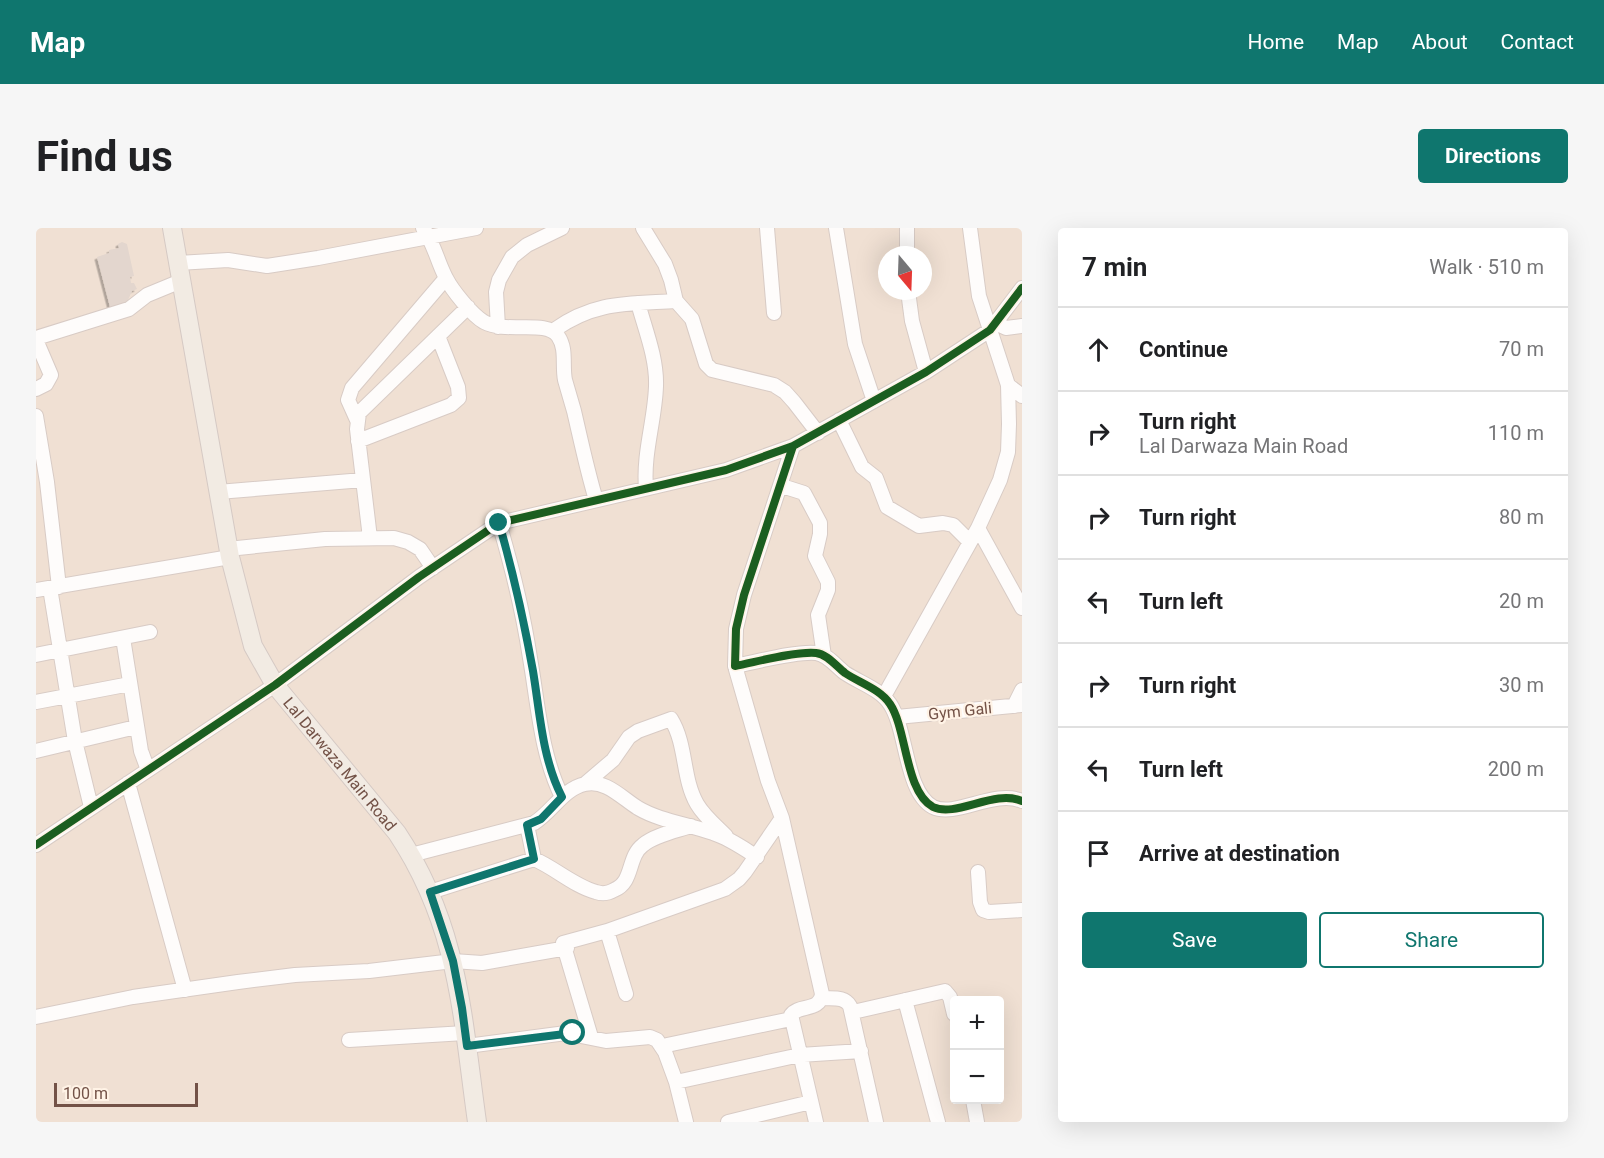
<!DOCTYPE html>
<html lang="en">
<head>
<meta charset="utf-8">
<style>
  :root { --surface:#fff; --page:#f6f6f6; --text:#202124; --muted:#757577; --line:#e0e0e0; --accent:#0f766e }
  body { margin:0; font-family:Roboto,sans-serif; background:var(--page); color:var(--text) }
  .controls { position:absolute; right:18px; bottom:18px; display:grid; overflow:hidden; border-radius:6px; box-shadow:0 6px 24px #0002 }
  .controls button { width:54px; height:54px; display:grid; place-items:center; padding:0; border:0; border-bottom:2px solid var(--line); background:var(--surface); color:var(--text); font:30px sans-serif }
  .compass { position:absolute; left:842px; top:18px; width:54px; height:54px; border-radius:50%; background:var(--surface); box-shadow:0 6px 24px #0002; rotate:161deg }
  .scale { position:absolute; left:18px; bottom:15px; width:144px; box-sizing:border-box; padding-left:6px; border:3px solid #735247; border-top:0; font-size:16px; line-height:21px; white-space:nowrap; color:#735247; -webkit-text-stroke:4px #fff3e6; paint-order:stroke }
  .stop { position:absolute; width:18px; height:18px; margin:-14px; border:4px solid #0f766e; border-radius:50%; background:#fff }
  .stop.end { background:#0f766e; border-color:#fff; box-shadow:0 2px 6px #0008 }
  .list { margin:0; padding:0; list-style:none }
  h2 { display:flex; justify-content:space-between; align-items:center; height:78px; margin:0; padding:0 24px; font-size:26px }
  h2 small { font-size:20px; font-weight:400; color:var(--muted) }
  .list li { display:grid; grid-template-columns:39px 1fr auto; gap:18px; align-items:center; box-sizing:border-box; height:84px; padding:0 24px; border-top:2px solid var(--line) }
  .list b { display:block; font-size:22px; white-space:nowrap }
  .list p { margin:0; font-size:20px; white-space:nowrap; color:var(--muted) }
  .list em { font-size:20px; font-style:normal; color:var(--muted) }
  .actions { display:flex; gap:12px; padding:18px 24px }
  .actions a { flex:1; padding:14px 0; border:2px solid var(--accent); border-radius:6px; text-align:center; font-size:21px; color:var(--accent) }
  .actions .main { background:var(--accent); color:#fff }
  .icon { flex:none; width:33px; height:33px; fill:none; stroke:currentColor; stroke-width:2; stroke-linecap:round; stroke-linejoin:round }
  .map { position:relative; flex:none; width:986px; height:894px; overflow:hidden; border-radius:6px }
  header { display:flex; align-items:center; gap:36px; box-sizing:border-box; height:84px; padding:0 30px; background:var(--accent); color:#fff }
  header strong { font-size:28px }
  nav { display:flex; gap:33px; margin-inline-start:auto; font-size:21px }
  .intro { display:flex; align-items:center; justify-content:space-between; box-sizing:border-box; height:144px; padding:0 36px }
  h1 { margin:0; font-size:42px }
  .button { padding:15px 27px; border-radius:6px; background:var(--accent); color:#fff; font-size:21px; font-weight:700 }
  main { display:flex; gap:36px; padding:0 36px }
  aside { flex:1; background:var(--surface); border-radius:6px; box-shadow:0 6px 24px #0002 }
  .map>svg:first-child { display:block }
  .residential { fill:#f0e0d3; fill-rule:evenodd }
  .building { fill:#e3d6ce; filter:url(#shadow) }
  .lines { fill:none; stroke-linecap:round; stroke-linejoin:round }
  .minor-casing { stroke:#d8cbc5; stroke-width:16 }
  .major-casing { stroke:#d5c9c4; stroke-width:20 }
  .minor { stroke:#fefcfb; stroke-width:14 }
  .major { stroke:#f2ebe3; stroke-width:18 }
  .cycleway-casing { stroke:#fff3e6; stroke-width:11 }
  .cycleway { stroke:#1b5e20; stroke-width:8 }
  .route { stroke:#0f766e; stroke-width:8 }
  .labels { text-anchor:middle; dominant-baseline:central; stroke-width:4.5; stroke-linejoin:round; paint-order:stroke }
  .street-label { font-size:16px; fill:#735247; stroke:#fff3e6 }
</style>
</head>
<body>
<header>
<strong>Map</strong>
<nav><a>Home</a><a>Map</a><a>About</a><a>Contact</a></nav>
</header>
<div class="intro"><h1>Find us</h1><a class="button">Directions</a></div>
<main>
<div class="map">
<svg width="986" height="894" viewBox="0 0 986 894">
  <defs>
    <filter id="shadow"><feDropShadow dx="-2.5" dy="2.5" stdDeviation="0" flood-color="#0004"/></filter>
  </defs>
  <rect width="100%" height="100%" fill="#f7eee6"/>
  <!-- residential -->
  <path class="residential" d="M0 0H986V894H0ZM851 27H887V63H851ZM918 772H963V872H918Z"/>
  <!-- building -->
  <path class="building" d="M86 14 91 16 98 48 94 49 95 55H98L101 61 96 63 91 74 74 79 61 29 73 25V22L83 20 82 16Z"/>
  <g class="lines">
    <!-- minor casing -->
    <g class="minor-casing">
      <path id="minor" d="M387 0C398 15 401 33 410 50 416 62 436 87 448 94 471 106 510 91 522 108 531 121 526 137 529 152 532 162 535 173 538 183 545 213 551 242 560 272
        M607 0 629 36 635 52 640 73 656 91 670 136 676 142 738 157 749 164 758 174 782 205
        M731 0 738 85
        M800 0 819 116 838 173
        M871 0V27
        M142 35 192 32 231 38 282 30 440 0
        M872 63 876 93 890 144
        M602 75C609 101 621 130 620 158 619 192 607 225 610 260
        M959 95 970 100 986 98
        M462 99 460 64 463 52 476 29 491 17 526 0
        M518 102C559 73 591 76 640 73
        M0 110 93 81 111 67 145 53
        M0 112 15 147 10 156 0 161
        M972 157 986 168
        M0 188 11 254 23 359
        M321 192 312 172 316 160 410 50
        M803 192 826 239 840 250 851 279 883 298 907 295 917 297 934 314
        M322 213 415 177 423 170 422 159 402 108
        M757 218 708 367 700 401 699 438C720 434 760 423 780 425 791 426 800 438 809 445 824 455 844 461 854 476 871 501 869 564 897 579 920 590 958 561 986 573
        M746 258 768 265 784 295V306L779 328 792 354V362L782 387 788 428
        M182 264 327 252
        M463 295C476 339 487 384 494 430 502 476 505 527 526 569
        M942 300 986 380
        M334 310 321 201 323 185 432 79
        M192 321 289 311 358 310 372 314 384 321 397 340
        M14 360 39 513 55 579
        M0 362 194 329
        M87 410 105 523 112 542
        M0 427 114 404
        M699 438 732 553 746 590 786 766C784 784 763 776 755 787L780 894
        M848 468 942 300 964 252 972 224 973 196 972 157 943 68 934 0
        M0 474 94 456
        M978 478 986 462
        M861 489 986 477
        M0 523 100 499
        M92 555 149 762
        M550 555 577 532 593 509 602 503 635 491C651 517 646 550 661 576 668 588 680 598 690 608
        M491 597 498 631
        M0 617 239 457 383 349 463 295 690 242 757 218 890 144 954 102 986 60
        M375 627 498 595C517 583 527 561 549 556 569 551 586 570 602 580 624 593 652 596 677 605 693 610 707 620 721 629
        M942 644 944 674 947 682 953 684 986 682
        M394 664 498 631C519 640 538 658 560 664 566 666 573 665 578 662 598 654 591 629 607 617 619 607 640 603 655 598
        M571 703 590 766
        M786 770C797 771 808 768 814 778L840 894
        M869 772 902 894
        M817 784 909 763 914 769 918 786
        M0 789 97 769 202 754 259 747 333 743 417 733 446 735 531 720
        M555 809 527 715 571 703 689 661 703 651 709 644 746 590
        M313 812 429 805
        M631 817 755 791
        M431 818 530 805 570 813 614 809 621 812 629 824 640 854 650 894
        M640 854 764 827 825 823
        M937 872 941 894
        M692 894 775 874"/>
    </g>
    <!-- major casing -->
    <g class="major-casing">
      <g id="major">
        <path id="s1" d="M136 0 194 329 217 418 239 457 361 605C423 698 426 787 441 894"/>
      </g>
    </g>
    <!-- minor -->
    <use href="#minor" class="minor"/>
    <!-- major -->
    <use href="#major" class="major"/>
    <!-- cycleway casing -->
    <g class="cycleway-casing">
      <path id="cycleway" d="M757 218 708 367 700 401 699 438C720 434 760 423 780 425 791 426 800 438 809 445 824 455 844 461 854 476 871 501 869 564 897 579 920 590 958 561 986 573
        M0 617 239 457 383 349 463 295 690 242 757 218 890 144 954 102 986 60"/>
    </g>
    <!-- cycleway -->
    <use href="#cycleway" class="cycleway"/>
  </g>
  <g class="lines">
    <!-- route -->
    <path class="route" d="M463 295C477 344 488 393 497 443 504 485 506 530 526 569L505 591 491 597 498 631 394 664 417 733 426 780 431 818 537 805"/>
  </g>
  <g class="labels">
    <!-- street labels -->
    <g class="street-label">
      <text transform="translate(924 483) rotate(-6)">Gym Gali</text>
      <text stroke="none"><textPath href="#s1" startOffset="573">Lal Darwaza Main Road</textPath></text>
    </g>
  </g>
</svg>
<div class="controls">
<button>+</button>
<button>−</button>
</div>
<svg class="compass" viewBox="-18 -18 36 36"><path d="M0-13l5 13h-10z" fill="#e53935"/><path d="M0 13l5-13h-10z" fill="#757577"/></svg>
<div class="scale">100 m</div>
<div class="stop" style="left:537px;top:805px"></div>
<div class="stop end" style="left:463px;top:295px"></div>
</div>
<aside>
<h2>7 min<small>Walk · 510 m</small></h2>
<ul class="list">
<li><svg class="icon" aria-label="ahead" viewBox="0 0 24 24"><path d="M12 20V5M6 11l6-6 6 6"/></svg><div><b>Continue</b></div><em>70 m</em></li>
<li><svg class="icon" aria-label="right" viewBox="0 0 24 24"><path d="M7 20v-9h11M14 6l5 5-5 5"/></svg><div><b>Turn right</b><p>Lal Darwaza Main Road</p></div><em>110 m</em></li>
<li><svg class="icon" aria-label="right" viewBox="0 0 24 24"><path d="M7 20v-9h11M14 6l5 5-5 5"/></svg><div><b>Turn right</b></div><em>80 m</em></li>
<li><svg class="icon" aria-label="left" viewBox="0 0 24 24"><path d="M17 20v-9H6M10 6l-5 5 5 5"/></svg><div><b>Turn left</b></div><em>20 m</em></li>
<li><svg class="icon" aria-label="right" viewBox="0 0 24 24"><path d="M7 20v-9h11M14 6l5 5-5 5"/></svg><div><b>Turn right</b></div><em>30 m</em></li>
<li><svg class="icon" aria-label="left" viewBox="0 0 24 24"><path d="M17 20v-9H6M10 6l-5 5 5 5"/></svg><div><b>Turn left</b></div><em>200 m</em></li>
<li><svg class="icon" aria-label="arrive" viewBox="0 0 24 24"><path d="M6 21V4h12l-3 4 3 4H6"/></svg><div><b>Arrive at destination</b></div></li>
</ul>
<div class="actions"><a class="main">Save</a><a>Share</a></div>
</aside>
</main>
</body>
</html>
